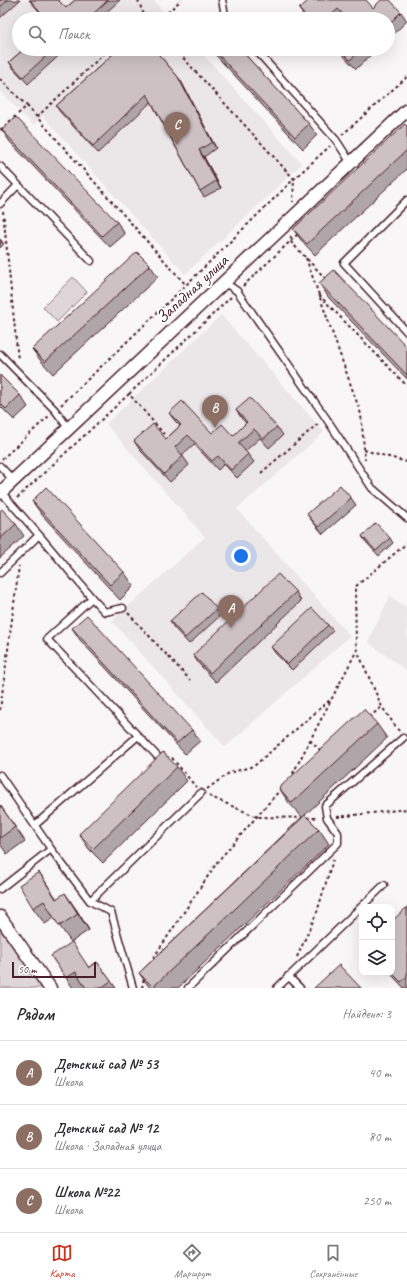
<!DOCTYPE html>
<html lang="ru">
<head>
<meta charset="utf-8">
<style>
  :root { --surface:#fff; --page:#f7f7f7; --text:#2b2b33; --muted:#7c7c81; --line:#e1e1e2; --accent:#c8321e }
  body { margin:0; font-family:Caveat,sans-serif; background:var(--page); color:var(--text) }
  .controls { position:absolute; right:12px; bottom:12px; display:grid; overflow:hidden; border-radius:8px; box-shadow:0 4px 16px #0002 }
  .controls button { width:36px; height:36px; display:grid; place-items:center; padding:0; border:0; border-bottom:1px solid var(--line); background:var(--surface); color:var(--text); font:20px sans-serif }
  .scale { position:absolute; left:12px; bottom:10px; width:84px; box-sizing:border-box; padding-left:4px; border:2px solid #4a1f2b; border-top:0; font-size:11px; line-height:14px; white-space:nowrap; color:#4a1f2b; -webkit-text-stroke:3px #fff; paint-order:stroke }
  .you { position:absolute; left:241px; top:556px; width:14px; height:14px; margin:-10px; border:3px solid #fff; border-radius:50%; background:#1a73e8; box-shadow:0 0 0 6px #1a73e833 }
  .badge { display:grid; place-items:center; width:26px; height:26px; border-radius:50%; background:var(--accent); color:#fff; font-size:13px; font-weight:700 }
  .pin { position:absolute; translate:-50% -33px; filter:drop-shadow(0 1px 2px #0008) }
  .pin::after { content:''; position:absolute; top:21px; width:14px; height:12px; background:inherit; clip-path:polygon(0 0,100% 0,50% 100%) }
  .list { margin:0; padding:0; list-style:none }
  h2 { display:flex; justify-content:space-between; align-items:center; height:52px; margin:0; padding:0 16px; font-size:17px }
  h2 small { font-size:13px; font-weight:400; color:var(--muted) }
  .list li { display:grid; grid-template-columns:26px 1fr auto; gap:12px; align-items:center; box-sizing:border-box; height:64px; padding:0 16px; border-top:1px solid var(--line) }
  .list b { display:block; font-size:15px; white-space:nowrap }
  .list p { margin:0; font-size:13px; white-space:nowrap; color:var(--muted) }
  .list em { font-size:13px; font-style:normal; color:var(--muted) }
  .icon { flex:none; width:22px; height:22px; fill:none; stroke:currentColor; stroke-width:2; stroke-linecap:round; stroke-linejoin:round }
  .map { position:relative; flex:none; width:407px; height:988px; overflow:hidden }
  .search { position:absolute; background:var(--surface); box-shadow:0 4px 16px #0002; left:12px; right:12px; top:12px; height:44px; display:flex; align-items:center; gap:10px; box-sizing:border-box; padding:0 14px; border-radius:22px; color:var(--muted); font-size:15px }
  .sheet { height:244px; background:var(--surface) }
  nav { display:flex; justify-content:space-around; align-items:center; box-sizing:border-box; height:56px; border-top:1px solid var(--line); background:var(--surface); font-size:11px; color:var(--muted) }
  nav a { display:grid; justify-items:center; gap:2px }
  nav .on { color:var(--accent) }
  .map>svg:first-child { display:block }
  .built { fill:#ebe6e8 }
  .green { fill:#ded6d9; stroke:#947a82 }
  .lines { fill:none; stroke-linecap:round; stroke-linejoin:round }
  .lane-casing { stroke:#4a1f2b; stroke-width:9 }
  .street-casing { stroke:#4a1f2b; stroke-width:15 }
  .path { stroke:#4a1f2b; stroke-width:2; stroke-dasharray:3 3; stroke-linecap:butt }
  .lane { stroke:#fff; stroke-width:6 }
  .street { stroke:#fff; stroke-width:12 }
  .wall { fill:#b0a6a9; stroke:#4a1f2b }
  .shaded-wall { fill:#908789; stroke:#4a1f2b }
  .building { fill:#cdc1c4; stroke:#4a1f2b }
  .labels { text-anchor:middle; dominant-baseline:central; stroke-width:4; stroke-linejoin:round; paint-order:stroke }
  .street-label { font-size:17px; fill:#4a1f2b; stroke:#fff }
</style>
</head>
<body>
<div class="map">
<svg width="407" height="988" viewBox="0 0 407 988">
  <rect width="100%" height="100%" fill="#f8f6f7"/>
  <filter id="ink" filterUnits="userSpaceOnUse"><feTurbulence type="fractalNoise" baseFrequency=".025" numOctaves="2"/><feDisplacementMap in="SourceGraphic" scale="8" xChannelSelector="R" yChannelSelector="G"/><feConvolveMatrix kernelMatrix="1 2 1 2 8 2 1 2 1" color-interpolation-filters="sRGB"/></filter>
  <g filter="url(#ink)">
    <!-- built -->
    <path class="built" d="M0 0H153L170 19H19V49H198L302 164 185 274 43 116 33 125 0 91Z
      M221 315 324 432 237 509 350 636 225 747 112 621 205 537 106 424Z
      M390 596 407 608V671L368 642Z"/>
    <!-- green -->
    <path class="green" d="M73 277 87 292 57 322 43 307Z
      M0 925 43 988H0Z"/>
    <g class="lines">
      <!-- lane casing -->
      <g class="lane-casing">
        <path id="lane" d="M222 0 225 15 228 19
          M255 49 336 140 351 163
          M0 166 91 261
          M407 200 344 263 407 332
          M0 204 18 185
          M224 282 237 291 326 418 372 488 407 518
          M0 354 55 410 69 429
          M0 466 14 481
          M39 535 92 598 47 639 158 757
          M0 573 39 535 1 492
          M92 598 105 612 123 608
          M0 775 51 849 90 901 201 793
          M35 825 138 736
          M0 889 51 849
          M90 901 111 912 133 988
          M288 976 300 988
          M188 988 338 843V833L327 818 325 806 403 738
          M277 988 384 885"/>
      </g>
      <!-- street casing -->
      <g class="street-casing">
        <path id="street" d="M0 493 407 110
          M0 917 50 988"/>
      </g>
      <!-- path -->
      <path class="path" d="M138 0 144 15 148 19
        M140 19 144 15 166 14 181 0
        M175 49 294 179 293 202
        M0 79 27 106
        M37 117 109 49
        M0 130 27 106 186 285
        M342 135 407 77
        M3 211 18 360
        M291 236 290 241 326 279
        M306 258 361 414 365 460
        M243 286 298 234
        M319 295 407 386
        M129 394 231 297
        M61 405 186 285 294 179 330 146
        M364 450 407 462
        M2 459 49 416
        M261 473 320 422
        M17 498 129 394 164 434
        M128 613 190 680
        M0 710 19 566
        M369 717 382 707
        M399 731 382 707 357 650 356 643 355 587 407 543
        M310 740 321 751
        M166 757 172 758 196 787
        M290 779 357 650
        M207 789 229 773 254 766 331 699
        M209 796 257 817 318 818
        M337 817 407 809
        M297 957 317 912 333 860
        M150 963 218 861 280 790
        M142 988 144 978"/>
      <!-- lane -->
      <use href="#lane" class="lane"/>
      <!-- street -->
      <use href="#street" class="street"/>
    </g>
    <!-- wall -->
    <path class="wall" d="M0 0H20L0 18Z
      M29 0H58L66 8 75 0H120L99 19H46Z
      M373 8 401 12 407 21 388 39V19H345L343 18 342 19H306L299 9Z
      M24 49H66L28 84 14 69 9 62Z
      M106 49H154L178 77 182 83 216 148 204 157 221 188 204 197 200 191 151 102 98 153 60 112 56 106 112 55Z
      M210 49H240L309 124 317 135 303 149Z
      M338 49H377L356 69 341 53Z
      M407 126V169L315 255 301 240 293 229Z
      M2 130 117 222 125 234 110 247 10 142Z
      M0 239 4 244 0 248Z
      M150 265 158 277 53 374 40 360 32 349Z
      M319 283 407 347V379L329 298Z
      M0 375 20 395 28 407 14 420 0 406Z
      M236 410 277 427 283 435 269 448 260 438 245 451 254 462 237 478 224 464 218 470 194 444 182 455 189 465 170 482 140 450 134 441 166 439 180 426 175 421 169 413 212 433 233 436 246 423 242 419Z
      M351 498 356 505 323 534 312 521 307 514Z
      M32 501 124 572 134 586 120 600 42 515Z
      M0 511 16 524 24 536 0 558Z
      M362 536 390 538 393 543 379 556 365 541Z
      M296 592 301 601 216 682 199 664 193 655Z
      M217 609 221 615 189 644 174 628 170 621Z
      M328 625 333 631 292 670 276 654 271 647Z
      M72 628 192 730 200 741 185 754 80 640Z
      M377 724 387 738 305 815 319 829 329 844 178 988H150L139 973 302 817 289 803 279 788Z
      M177 767 187 781 103 863 89 849 79 834Z
      M0 805 25 841 7 854 0 844Z
      M39 872 56 898 76 909 89 930 71 942 54 918 45 924 33 908Z
      M407 907V988H404L390 973H392Z
      M51 956 89 967 97 962 116 988H73Z"/>
    <!-- shaded-wall -->
    <path class="shaded-wall" d="M178 77 182 83 216 148 212 142Z
      M199 150 204 157 221 188 216 181Z
      M39 872 50 889 67 915 56 899Z
      M65 893 76 909 89 930 78 914Z"/>
    <!-- building -->
    <path class="building" d="M0 0H8L0 7Z
      M30 0H58L66 8 75 0H108L93 14 97 19H47Z
      M309 0H366L373 8 381 0H390L401 12 388 25V19H347L338 9 327 19H308L299 9Z
      M24 49H54L23 77 9 62Z
      M108 49H154L178 77 212 142 199 150 216 181 200 191 147 94 93 146 56 106 113 54Z
      M213 49H240L309 124 295 137Z
      M340 49H362L350 60Z
      M16 117 117 222 102 236 2 130Z
      M405 124 407 126V150L307 244 293 229Z
      M0 239 2 242 0 244Z
      M137 252 150 265 45 362 32 349Z
      M334 270 407 347V375L319 283Z
      M0 375 20 395 6 409 0 403Z
      M250 398 277 427 263 439 254 429 238 443 248 454 231 470 218 456 212 461 188 435 175 447 183 456 164 474 134 441 153 424 166 439 181 425 169 413 182 401 212 433 222 424 233 436 247 422 236 410Z
      M340 485 351 498 318 527 307 514Z
      M46 487 124 572 110 585 32 501Z
      M2 509 16 524 0 539V511Z
      M376 523 390 538 376 551 362 536Z
      M278 574 296 592 210 673 193 655Z
      M202 592 217 609 185 638 170 621Z
      M312 608 328 625 288 664 271 647Z
      M87 615 192 730 177 743 72 628Z
      M364 709 377 724 292 803 279 788Z
      M163 752 177 767 93 849 79 834Z
      M0 805 15 827 0 838Z
      M305 815 319 829 153 987 139 973Z
      M39 872 56 899 65 893 78 914 59 926 44 901 33 908 19 885Z
      M407 907V976L401 982 392 973V921Z
      M72 942 89 968 97 962 111 981 101 988H86L76 972 66 978 51 956Z
      M339 965 361 988H314Z"/>
  </g>
  <g class="labels">
    <!-- street labels -->
    <g class="street-label">
      <text transform="translate(192 289) rotate(-43)">Западная улица</text>
    </g>
  </g>
</svg>
<div class="controls">
<button><svg class="icon" aria-label="locate" viewBox="0 0 24 24"><circle cx="12" cy="12" r="6"/><path d="M12 2v4M12 18v4M2 12h4M18 12h4"/></svg></button>
<button><svg class="icon" aria-label="layers" viewBox="0 0 24 24"><path d="M12 4l9 5-9 5-9-5zM3 14l9 5 9-5"/></svg></button>
</div>
<div class="scale">50 m</div>
<div class="you"></div>
<div class="pin badge" style="left:231px;top:628px;background:#8d6e63">A</div>
<div class="pin badge" style="left:215px;top:428px;background:#8d6e63">B</div>
<div class="pin badge" style="left:177px;top:145px;background:#8d6e63">C</div>
<div class="search"><svg class="icon" aria-label="search" viewBox="0 0 24 24"><circle cx="10" cy="10" r="6"/><path d="M15 15l6 6"/></svg>Поиск</div>
</div>
<section class="sheet">
<h2>Рядом<small>Найдено: 3</small></h2>
<ul class="list">
<li><span class="badge" style="background:#8d6e63">A</span><div><b>Детский сад № 53</b><p>Школа</p></div><em>40 m</em></li>
<li><span class="badge" style="background:#8d6e63">B</span><div><b>Детский сад № 12</b><p>Школа · Западная улица</p></div><em>80 m</em></li>
<li><span class="badge" style="background:#8d6e63">C</span><div><b>Школа №22</b><p>Школа</p></div><em>250 m</em></li>
</ul>
</section>
<nav>
<a class="on"><svg class="icon" aria-label="map" viewBox="0 0 24 24"><path d="M3 6l6-2 6 2 6-2v14l-6 2-6-2-6 2zM9 4v14M15 6v14"/></svg>Карта</a>
<a><svg class="icon" aria-label="directions" viewBox="0 0 24 24"><path d="M12 3l9 9-9 9-9-9zM9 14v-3h6M13 9l2 2-2 2"/></svg>Маршрут</a>
<a><svg class="icon" aria-label="saved" viewBox="0 0 24 24"><path d="M7 4h10v16l-5-4-5 4z"/></svg>Сохранённые</a>
</nav>
</body>
</html>
